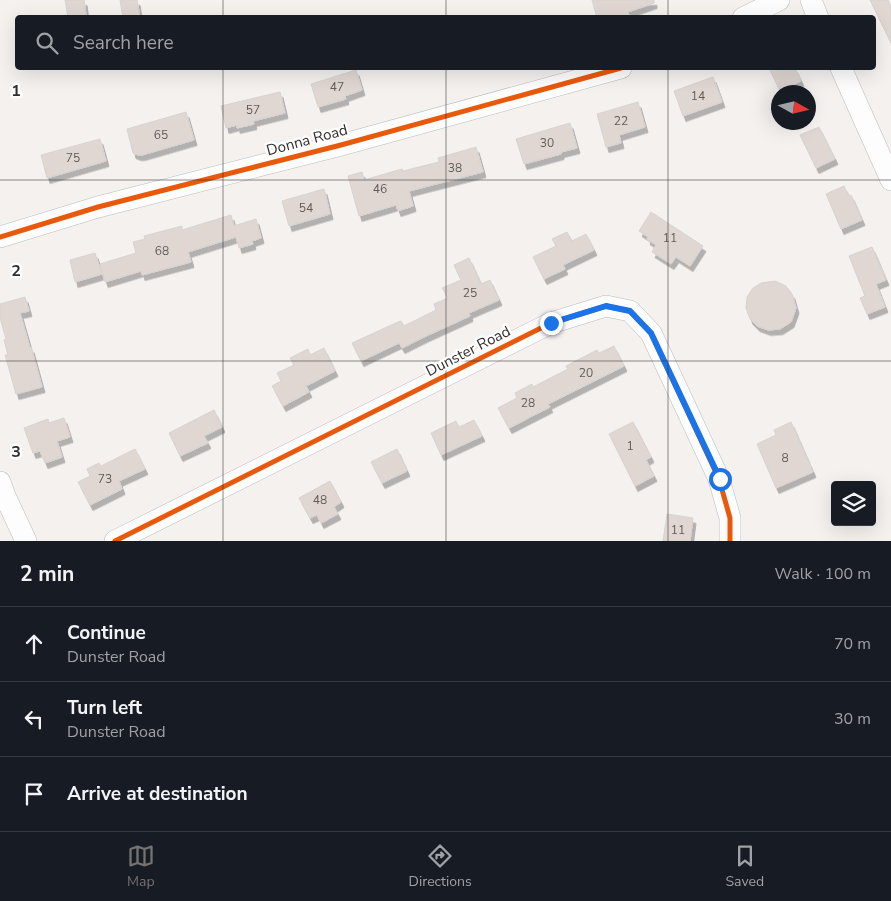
<!DOCTYPE html>
<html lang="en">
<head>
<meta charset="utf-8">
<style>
  :root { --surface:#171b24; --page:#20242c; --text:#f1f3f6; --muted:#9ea1a6; --line:#363941; --accent:#757272 }
  body { margin:0; font-family:"Nunito Sans",sans-serif; background:var(--page); color:var(--text) }
  .controls { position:absolute; right:15px; bottom:15px; display:grid; overflow:hidden; border-radius:5px; box-shadow:0 5px 20px #0002 }
  .controls button { width:45px; height:45px; display:grid; place-items:center; padding:0; border:0; border-bottom:1px solid var(--line); background:var(--surface); color:var(--text); font:25px sans-serif }
  .compass { position:absolute; left:771px; top:85px; width:45px; height:45px; border-radius:50%; background:var(--surface); box-shadow:0 5px 20px #0002; rotate:98deg }
  .stop { position:absolute; width:15px; height:15px; margin:-11px; border:4px solid #1a73e8; border-radius:50%; background:#fff }
  .stop.end { background:#1a73e8; border-color:#fff; box-shadow:0 1px 5px #0008 }
  .list { margin:0; padding:0; list-style:none }
  h2 { display:flex; justify-content:space-between; align-items:center; height:65px; margin:0; padding:0 20px; font-size:21px }
  h2 small { font-size:16px; font-weight:400; color:var(--muted) }
  .list li { display:grid; grid-template-columns:32px 1fr auto; gap:15px; align-items:center; box-sizing:border-box; height:75px; padding:0 20px; border-top:1px solid var(--line) }
  .list b { display:block; font-size:19px; white-space:nowrap }
  .list p { margin:0; font-size:16px; white-space:nowrap; color:var(--muted) }
  .list em { font-size:16px; font-style:normal; color:var(--muted) }
  .icon { flex:none; width:28px; height:28px; fill:none; stroke:currentColor; stroke-width:2; stroke-linecap:round; stroke-linejoin:round }
  .map { position:relative; flex:none; width:891px; height:541px; overflow:hidden }
  .search { position:absolute; background:var(--surface); box-shadow:0 5px 20px #0002; left:15px; right:15px; top:15px; height:55px; display:flex; align-items:center; gap:12px; box-sizing:border-box; padding:0 18px; border-radius:5px; color:var(--muted); font-size:19px }
  .sheet { height:290px; background:var(--surface) }
  nav { display:flex; justify-content:space-around; align-items:center; box-sizing:border-box; height:70px; border-top:1px solid var(--line); background:var(--surface); font-size:14px; color:var(--muted) }
  nav a { display:grid; justify-items:center; gap:2px }
  nav .on { color:var(--accent) }
  .map>svg:first-child { display:block }
  .building { fill:#e0d7d2; stroke:#d5d3d1; filter:url(#shadow) }
  .lines { fill:none; stroke-linecap:round; stroke-linejoin:round }
  .street-casing { stroke:#bebbba; stroke-width:22 }
  .street { stroke:#fdfdfd; stroke-width:21 }
  .cycleway-casing { stroke:#fefefe; stroke-width:8 }
  .cycleway { stroke:#e8590c; stroke-width:5 }
  .route { stroke:#1a73e8; stroke-width:6 }
  .grid { fill:none; stroke:#312e2e; stroke-width:1; stroke-opacity:0.55 }
  .labels { text-anchor:middle; dominant-baseline:central; stroke-width:4.5; stroke-linejoin:round; paint-order:stroke }
  .number-label { font-size:12px; fill:#605b5a }
  .street-label { font-size:15px; fill:#312e2e; stroke:#fefefe }
  .grid-label { font-size:16px; text-anchor:middle; font-weight:bold; fill:#312e2e; stroke:#fefefe; stroke-width:4.5; stroke-linejoin:round; paint-order:stroke }
</style>
</head>
<body>
<div class="map">
<svg width="891" height="541" viewBox="0 0 891 541">
  <defs>
    <filter id="shadow"><feDropShadow dx="3" dy="5.5" stdDeviation="0" flood-color="#0004"/></filter>
  </defs>
  <rect width="100%" height="100%" fill="#f4f1ef"/>
  <!-- building -->
  <path class="building" d="M65 0H84L86 15 68 17Z
    M120 0H137L140 18H123Z
    M592 0H654V3L628 12 630 18H597Z
    M870 0H888L891 6V43Z
    M769 68H795L801 81 780 91Z
    M356 70 362 90 345 96 346 99 318 107 311 84Z
    M713 77 722 102 683 116 674 91Z
    M280 92 285 113 253 121 254 124 237 128V125L226 128 221 106Z
    M638 102 645 127 619 135 621 143 606 147 597 114Z
    M186 112 194 140 142 155H138L133 153 127 129Z
    M570 123 577 148 561 152V154L524 164 516 139Z
    M819 127 835 159 816 168 800 135Z
    M100 139 106 161 47 178 41 155Z
    M476 147 483 172 409 191 413 206 398 211 396 205 359 216 348 176 362 172 364 180 402 169 403 171 439 162 438 158Z
    M844 186 849 196 851 195 862 220 841 229 826 194Z
    M324 189 330 214 289 226 282 201Z
    M651 212 703 246 690 266 676 257 671 264 652 252 656 245 647 239 648 237 639 231Z
    M231 215 234 226 256 219 261 238 252 241 253 244 239 248 236 237 188 252 191 262 142 275 141 271 105 282 100 264 136 253 133 242 145 239 144 236 182 226V230Z
    M567 232 572 241 586 234 594 250 563 265 565 269 544 279 533 257 556 246 552 239Z
    M872 247 886 280 876 284 885 307 867 314 860 298 865 296 849 256Z
    M95 253 102 274 75 282 70 260Z
    M469 258 481 284 490 280 499 300 469 313 470 316 424 337 402 348 399 343 361 361 352 343 398 322 401 321 404 326 436 310 434 304 448 298 442 288 461 280 454 265Z
    M775 281 786 286 792 294 796 308 791 322 780 329 768 330 757 326 750 319 746 308 747 297 753 288 761 283Z
    M25 297 29 311 20 313 30 348 31 347 42 387 16 394 5 355H8L4 340 6 339 0 318V304Z
    M614 346 624 366 548 404 550 407 509 428 498 408 517 398 515 393 532 384 533 387 568 369 566 366 597 350 599 353Z
    M324 348 335 371 306 386 309 392 283 406 272 386 281 381 277 373 294 365 290 358 308 349 310 355Z
    M214 410 222 427 204 436 208 443 180 456 169 433Z
    M64 418 70 437 57 441 62 457 45 463 40 451 33 453 24 428 48 419 49 423Z
    M474 420 482 436 441 455 431 433 456 421 459 427Z
    M633 422 651 457 646 460 654 476 635 486 609 434Z
    M791 422 813 472 776 488 757 444 776 435 774 430Z
    M135 449 145 469 119 481 122 489 90 505 78 482 90 476 87 469 99 463 101 466Z
    M397 449 407 471 382 483 371 462Z
    M330 481 341 502 334 507 338 514 321 523 317 515 310 518 299 498Z
    M667 514 693 518 690 541H663Z"/>
  <g class="lines">
    <!-- street casing -->
    <g class="street-casing">
      <path id="street" d="M811 0 818 18
        M743 18 779 0
        M841 68 891 180
        M0 237 98 207 341 145 621 68
        M0 482 5 496 26 541
        M115 541 551 323 606 306 630 311 651 333 719 479 730 518V541"/>
    </g>
    <!-- street -->
    <use href="#street" class="street"/>
    <!-- cycleway casing -->
    <g class="cycleway-casing">
      <path id="cycleway" d="M0 237 98 207 341 145 621 68
        M115 541 551 323 606 306 630 311 651 333 719 479 730 518V541"/>
    </g>
    <!-- cycleway -->
    <use href="#cycleway" class="cycleway"/>
  </g>
  <g class="lines">
    <!-- route -->
    <path class="route" d="M551 323 606 306 630 311 651 333 720 479"/>
  </g>
  <!-- grid -->
  <path class="grid" d="M223 0V18M446 0V18M668 0V18M223 68V541M446 68V541M668 68V541M0 180H891M0 361H891"/>
  <g class="labels">
    <!-- number labels -->
    <g class="number-label">
      <text x="337" y="87">47</text>
      <text x="698" y="96">14</text>
      <text x="253" y="110">57</text>
      <text x="621" y="121">22</text>
      <text x="161" y="135">65</text>
      <text x="547" y="143">30</text>
      <text x="73" y="158">75</text>
      <text x="455" y="168">38</text>
      <text x="380" y="189">46</text>
      <text x="306" y="208">54</text>
      <text x="670" y="238">11</text>
      <text x="162" y="251">68</text>
      <text x="470" y="293">25</text>
      <text x="586" y="373">20</text>
      <text x="528" y="403">28</text>
      <text x="630" y="446">1</text>
      <text x="785" y="458">8</text>
      <text x="105" y="479">73</text>
      <text x="320" y="500">48</text>
      <text x="678" y="530">11</text>
    </g>
    <!-- street labels -->
    <g class="street-label">
      <text transform="translate(307 140) rotate(-15)">Donna Road</text>
      <text transform="translate(468 351) rotate(-27)">Dunster Road</text>
    </g>
  </g>
  <g class="grid-label">
    <text x="16" y="96">1</text>
    <text x="16" y="276">2</text>
    <text x="16" y="457">3</text>
  </g>
</svg>
<div class="controls">
<button><svg class="icon" aria-label="layers" viewBox="0 0 24 24"><path d="M12 4l9 5-9 5-9-5zM3 14l9 5 9-5"/></svg></button>
</div>
<svg class="compass" viewBox="-18 -18 36 36"><path d="M0-13l5 13h-10z" fill="#e53935"/><path d="M0 13l5-13h-10z" fill="#9ea1a6"/></svg>
<div class="stop" style="left:720px;top:479px"></div>
<div class="stop end" style="left:551px;top:323px"></div>
<div class="search"><svg class="icon" aria-label="search" viewBox="0 0 24 24"><circle cx="10" cy="10" r="6"/><path d="M15 15l6 6"/></svg>Search here</div>
</div>
<section class="sheet">
<h2>2 min<small>Walk · 100 m</small></h2>
<ul class="list">
<li><svg class="icon" aria-label="ahead" viewBox="0 0 24 24"><path d="M12 20V5M6 11l6-6 6 6"/></svg><div><b>Continue</b><p>Dunster Road</p></div><em>70 m</em></li>
<li><svg class="icon" aria-label="left" viewBox="0 0 24 24"><path d="M17 20v-9H6M10 6l-5 5 5 5"/></svg><div><b>Turn left</b><p>Dunster Road</p></div><em>30 m</em></li>
<li><svg class="icon" aria-label="arrive" viewBox="0 0 24 24"><path d="M6 21V4h12l-3 4 3 4H6"/></svg><div><b>Arrive at destination</b></div></li>
</ul>
</section>
<nav>
<a class="on"><svg class="icon" aria-label="map" viewBox="0 0 24 24"><path d="M3 6l6-2 6 2 6-2v14l-6 2-6-2-6 2zM9 4v14M15 6v14"/></svg>Map</a>
<a><svg class="icon" aria-label="directions" viewBox="0 0 24 24"><path d="M12 3l9 9-9 9-9-9zM9 14v-3h6M13 9l2 2-2 2"/></svg>Directions</a>
<a><svg class="icon" aria-label="saved" viewBox="0 0 24 24"><path d="M7 4h10v16l-5-4-5 4z"/></svg>Saved</a>
</nav>
</body>
</html>
